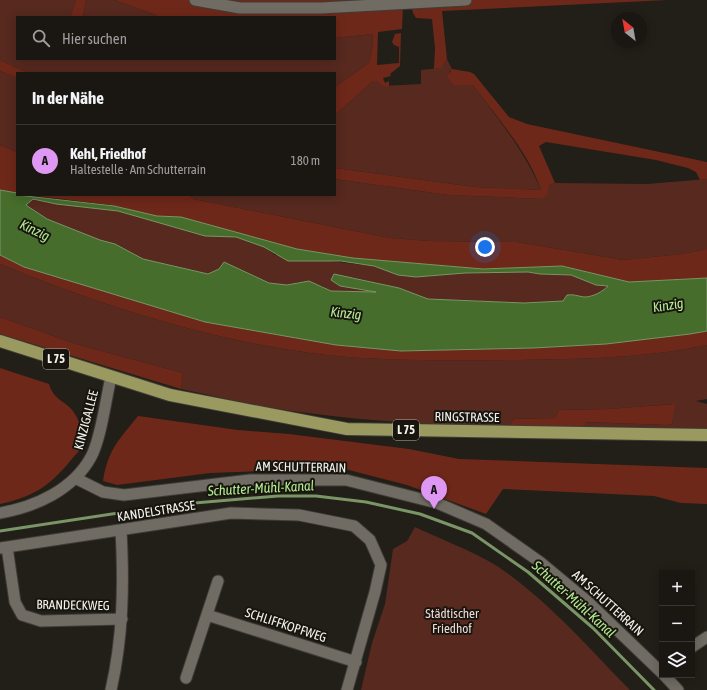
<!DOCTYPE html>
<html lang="de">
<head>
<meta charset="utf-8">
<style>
  :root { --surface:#1a1612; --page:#231f1b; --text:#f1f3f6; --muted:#9f9f9f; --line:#383532; --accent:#de98f3 }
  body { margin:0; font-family:"Asap Condensed",sans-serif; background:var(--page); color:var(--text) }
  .controls { position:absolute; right:12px; bottom:12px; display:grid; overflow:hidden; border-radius:0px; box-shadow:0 2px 10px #0003 }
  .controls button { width:36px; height:36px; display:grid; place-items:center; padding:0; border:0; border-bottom:1px solid var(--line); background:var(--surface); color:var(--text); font:20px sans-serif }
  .compass { position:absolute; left:611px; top:12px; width:36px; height:36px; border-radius:50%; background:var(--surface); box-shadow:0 2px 10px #0003; rotate:329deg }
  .you { position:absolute; left:485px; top:247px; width:14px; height:14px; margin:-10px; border:3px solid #fff; border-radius:50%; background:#1a73e8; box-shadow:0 0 0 6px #1a73e833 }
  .badge { display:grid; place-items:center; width:26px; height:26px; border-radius:50%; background:var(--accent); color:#111; font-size:13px; font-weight:700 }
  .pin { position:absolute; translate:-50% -33px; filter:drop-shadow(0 1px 2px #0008) }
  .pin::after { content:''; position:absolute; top:21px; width:14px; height:12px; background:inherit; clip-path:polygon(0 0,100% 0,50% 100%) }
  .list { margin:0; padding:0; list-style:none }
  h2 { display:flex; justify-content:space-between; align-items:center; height:52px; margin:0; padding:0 16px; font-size:17px }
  h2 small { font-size:13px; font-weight:400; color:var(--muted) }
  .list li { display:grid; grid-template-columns:26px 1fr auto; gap:12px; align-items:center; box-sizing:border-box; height:72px; padding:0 16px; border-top:1px solid var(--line) }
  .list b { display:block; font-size:15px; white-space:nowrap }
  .list p { margin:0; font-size:13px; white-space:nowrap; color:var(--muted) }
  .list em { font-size:13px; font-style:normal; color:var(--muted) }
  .icon { flex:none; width:22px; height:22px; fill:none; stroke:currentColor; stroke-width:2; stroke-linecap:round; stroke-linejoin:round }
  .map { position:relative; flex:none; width:707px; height:690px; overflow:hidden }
  .search { position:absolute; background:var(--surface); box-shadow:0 2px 10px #0003; left:16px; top:16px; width:320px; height:44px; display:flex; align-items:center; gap:10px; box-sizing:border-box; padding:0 14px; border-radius:0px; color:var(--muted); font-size:15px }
  .panel { position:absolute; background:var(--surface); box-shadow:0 2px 10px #0003; left:16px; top:72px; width:320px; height:124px; border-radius:0px }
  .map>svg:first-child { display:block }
  .green { fill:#57291f }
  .forest { fill:#6e2819 }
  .water { fill:#466d2c; stroke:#7a9566; fill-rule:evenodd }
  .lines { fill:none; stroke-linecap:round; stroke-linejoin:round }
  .stream { stroke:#7a9566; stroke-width:3 }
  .minor-casing { stroke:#3e3c37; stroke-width:13 }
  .major-casing { stroke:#3e3c37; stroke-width:14 }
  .minor { stroke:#706b63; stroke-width:11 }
  .major { stroke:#9a995f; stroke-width:12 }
  .labels { text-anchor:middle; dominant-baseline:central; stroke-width:4; stroke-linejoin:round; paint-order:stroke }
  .shield { fill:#18150f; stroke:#b3b0ab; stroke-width:1 }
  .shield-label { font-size:12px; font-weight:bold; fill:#f5f3ee }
  .street-label { font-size:13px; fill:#f5f3ee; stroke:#18150f }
  .park-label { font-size:13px; fill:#efd8d3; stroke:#18150f }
  .water-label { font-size:14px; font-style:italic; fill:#b3ec91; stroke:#18150f }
</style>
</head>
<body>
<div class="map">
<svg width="707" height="690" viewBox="0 0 707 690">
  <rect width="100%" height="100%" fill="#221e18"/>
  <!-- green -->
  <path class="green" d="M0 0H76L70 17H17V59H335V38L373 34 372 50 369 63 335 87V73H28L0 60Z
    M86 0H114L156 15 158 17H83Z
    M447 59 452 69 449 72 453 85H473C498 119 525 151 541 190L475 187 335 168V115L373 81H377L382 86 421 84V70L440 68Z
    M0 71 17 78V152L0 145Z
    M335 179 448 195 543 199 549 185 555 183 647 184 707 179V249L682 254 623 260 517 242 430 241 390 238 193 199 189 195H335Z
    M33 199 56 204 118 211 205 236 236 237 264 247 275 255 374 266 398 275 416 277 465 273 528 272 540 274 571 275 596 285 608 286C602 292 593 297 584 297 578 297 574 294 568 295L564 301 524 303 428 299 399 288 351 277 381 292 331 291 322 286 300 282 287 285 269 283 224 262 219 269 208 274 143 259 115 244 100 240 47 219 26 204Z
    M0 264C104 307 215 342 327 355 391 362 455 360 519 360 582 359 646 358 707 345V399L696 401 707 404V430L584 428 585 422 668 425 672 424 674 404 608 409 559 410 555 418 514 419 508 427C441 425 373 422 307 413 264 408 223 398 181 389L183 373 76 344 0 317Z
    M415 527C442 540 471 550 497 566 548 600 588 647 630 690H361L372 643 385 604 393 549 407 541Z"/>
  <!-- forest -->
  <path class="forest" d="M76 0H86L83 17H70Z
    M114 0H668L442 11 447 59 441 68 434 69 435 48 432 19 416 18 413 13 411 4 403 5 402 29 378 32 377 65 399 63V47L394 45 392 42 395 34 401 33 400 66 390 74 391 76 383 78 385 83 389 81V86H382L377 81H373L335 115V87L369 63 372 50 373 34 335 38V17H158L156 15Z
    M0 60 28 73H17V78L0 71Z
    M452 69 470 72 474 74 509 117 527 124 707 162V179L700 180 696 172 688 168 656 160 546 142 539 146 555 183 549 185 547 195 543 199 448 195 335 179V168L475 187 541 190C528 151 497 118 473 85H453L447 76Z
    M0 145 17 152V193L0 190Z
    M29 195H189L193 199 390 238 430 241 517 242 623 260 682 254 707 249V278L629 282 562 266 483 269 353 258 297 249 181 217 157 216 110 205Z
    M0 255 24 267 205 322 336 345 401 351 533 348 606 344 690 334 707 331V345C646 358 582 359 519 360 455 360 391 362 327 355 215 342 104 307 0 264Z
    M0 317 76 344 183 373 181 389 0 334Z
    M0 368 49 384C54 402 69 401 76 416 81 425 85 435 82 445 81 450 74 456 71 460 50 486 33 497 0 504Z
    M675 404 672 424 668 425 586 422 584 428 508 427 514 419 555 418 559 410 608 409Z
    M138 416 238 430 289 434 409 449 459 459 707 468V504L681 503 654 496 503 489 486 514 407 485 341 468 210 473 117 485 103 481C108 449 119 440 138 416Z"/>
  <!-- water -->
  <path class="water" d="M0 190 17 193V195L114 206 157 216 181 217 297 249 353 258 483 269 562 266 629 282 707 278V331L690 334 606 344 533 348 401 351 336 345 205 322 24 267 0 255ZM33 199 56 204 118 211 205 236 236 237 264 247 288 261H341L374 266 398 275 416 277 465 273 528 272 540 274 571 275 596 285 608 286C602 292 593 297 584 297 577 296 574 294 567 295L563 301 524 303 428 299 399 288 334 274 331 280 340 286 376 292 331 291 309 281 287 285 269 283 224 262 219 269 208 274 143 259 115 244 100 240 47 219 26 205Z"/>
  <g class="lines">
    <!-- stream -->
    <path class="stream" d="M0 531 171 505 278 496H316L366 502 420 514 472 533 528 572 593 628 654 690"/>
    <!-- minor casing -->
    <g class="minor-casing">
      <path id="minor" d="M195 0 240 8H321L466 0
        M75 478 103 492 124 495 250 480H346L437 503 486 524 540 562 587 601 662 673
        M0 513C35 507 73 490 91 457 101 439 106 398 111 377
        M7 547 15 602 22 615 41 621 122 619
        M0 548 231 513 299 515 354 526 370 540 381 565 375 592 347 690
        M207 615 356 662
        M692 647 707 637
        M664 675 678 690
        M186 678 218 581
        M111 690C123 637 124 585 121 530"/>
    </g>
    <!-- major casing -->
    <g class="major-casing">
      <path id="major" d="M0 341 170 395 347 429 707 435"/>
    </g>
    <!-- minor -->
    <use href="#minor" class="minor"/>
    <!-- major -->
    <use href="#major" class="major"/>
  </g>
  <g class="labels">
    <!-- shield labels -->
    <g class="shield">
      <rect x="43" y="349" width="26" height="20" rx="3"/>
      <rect x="393" y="420" width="26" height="20" rx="3"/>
    </g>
    <g class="shield-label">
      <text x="56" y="359">L 75</text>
      <text x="406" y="430">L 75</text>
    </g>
    <!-- street labels -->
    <g class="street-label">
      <text transform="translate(467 417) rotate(1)">RINGSTRASSE</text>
      <text transform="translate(86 420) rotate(-75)">KINZIGALLEE</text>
      <text transform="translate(301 467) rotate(1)">AM SCHUTTERRAIN</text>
      <text transform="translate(156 511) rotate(-9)">KANDELSTRASSE</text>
      <text transform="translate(608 603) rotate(42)">AM SCHUTTERRAIN</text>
      <text transform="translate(73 605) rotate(1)">BRANDECKWEG</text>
      <text transform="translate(286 625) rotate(18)">SCHLIFFKOPFWEG</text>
    </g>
    <!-- park labels -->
    <g class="park-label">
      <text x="452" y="613">Städtischer<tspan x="452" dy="15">Friedhof</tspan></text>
    </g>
    <!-- water labels -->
    <g class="water-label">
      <text transform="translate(35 230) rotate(26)">Kinzig</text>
      <text transform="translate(668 305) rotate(-9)">Kinzig</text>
      <text transform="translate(346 313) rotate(6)">Kinzig</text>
      <text transform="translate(261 488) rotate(-3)">Schutter-Mühl-Kanal</text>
      <text transform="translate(574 599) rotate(42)">Schutter-Mühl-Kanal</text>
    </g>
  </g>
</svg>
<div class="controls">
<button>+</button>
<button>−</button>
<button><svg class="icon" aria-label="layers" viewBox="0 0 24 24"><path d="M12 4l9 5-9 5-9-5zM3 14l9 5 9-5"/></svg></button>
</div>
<svg class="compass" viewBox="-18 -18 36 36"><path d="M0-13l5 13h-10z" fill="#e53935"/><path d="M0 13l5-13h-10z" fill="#9f9f9f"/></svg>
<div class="you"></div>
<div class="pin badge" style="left:434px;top:509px">A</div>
<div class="search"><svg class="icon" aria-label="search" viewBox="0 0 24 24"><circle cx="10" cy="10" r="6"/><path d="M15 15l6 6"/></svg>Hier suchen</div>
<section class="panel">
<h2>In der Nähe<small></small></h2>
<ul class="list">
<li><span class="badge">A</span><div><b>Kehl, Friedhof</b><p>Haltestelle · Am Schutterrain</p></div><em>180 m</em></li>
</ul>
</section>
</div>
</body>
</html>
